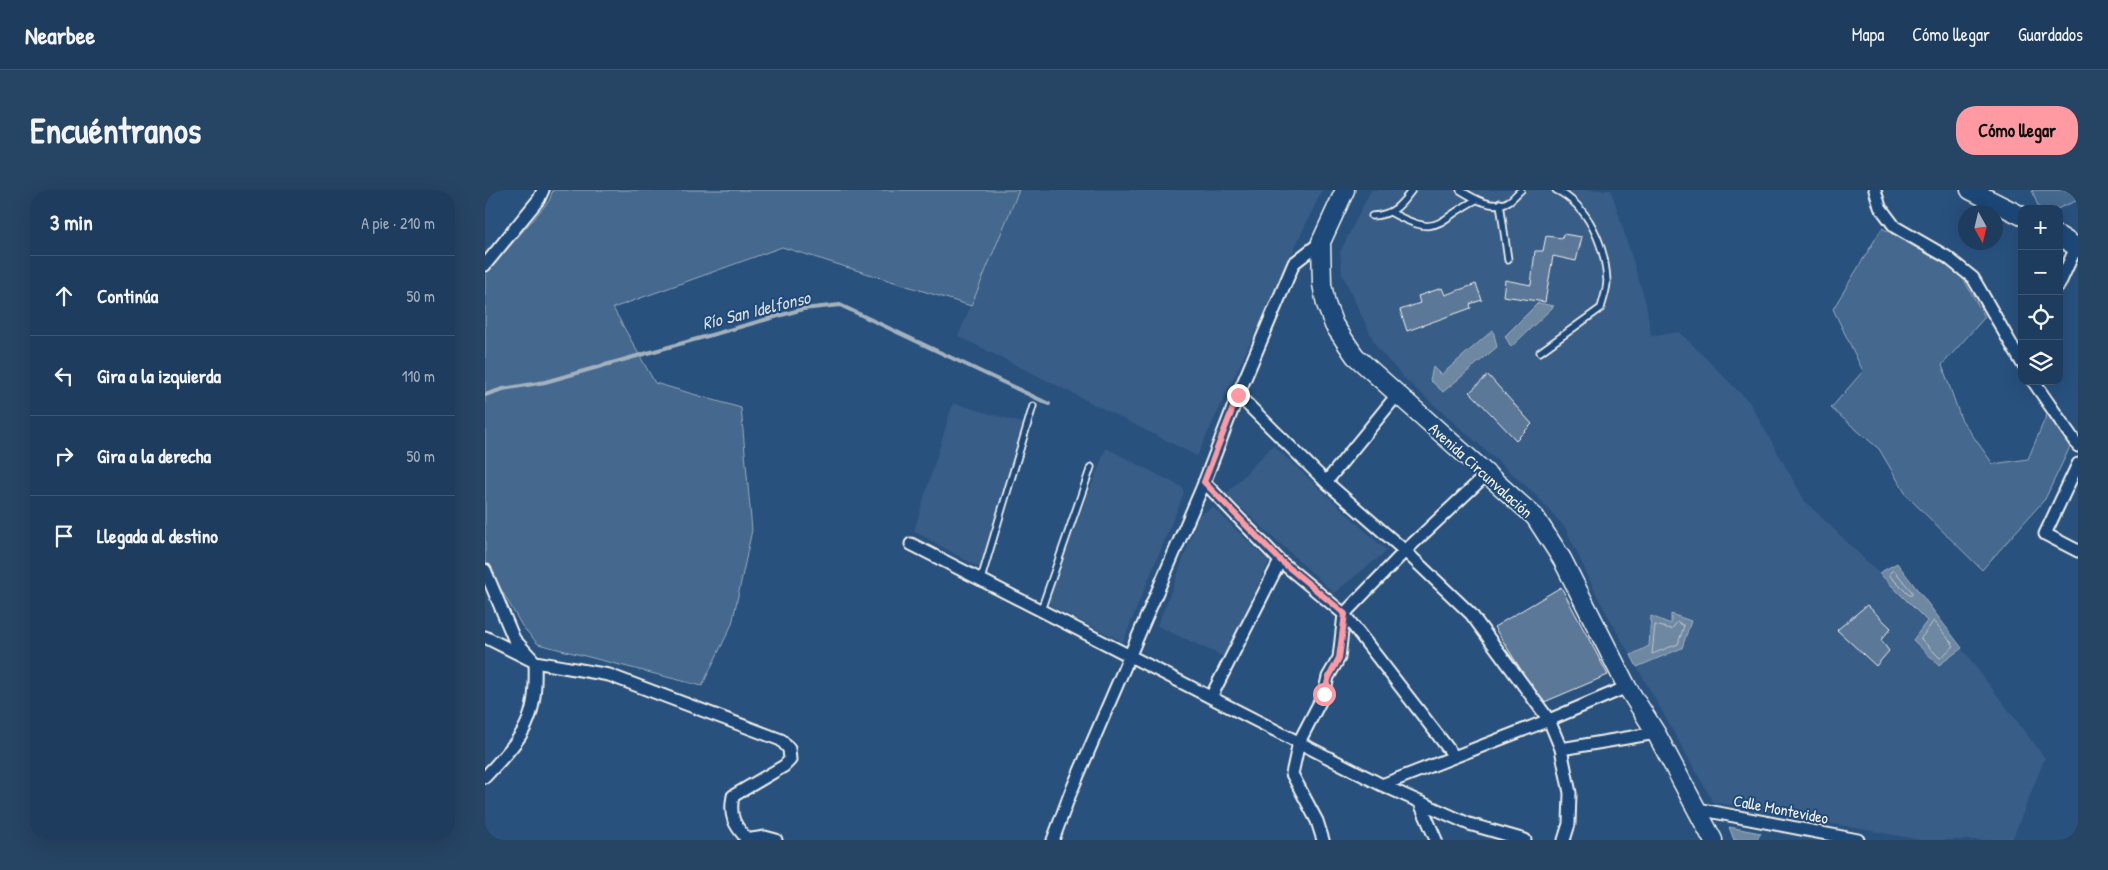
<!DOCTYPE html>
<html lang="es">
<head>
<meta charset="utf-8">
<style>
  :root { --surface:#1e3d5e; --page:#264464; --text:#f1f3f6; --muted:#a1aebc; --line:#3c5673; --accent:#ff9aa2 }
  body { margin:0; font-family:"Patrick Hand",sans-serif; background:var(--page); color:var(--text) }
  .controls { position:absolute; right:15px; top:15px; display:grid; overflow:hidden; border-radius:10px; box-shadow:0 5px 20px #0002 }
  .controls button { width:45px; height:45px; display:grid; place-items:center; padding:0; border:0; border-bottom:1px solid var(--line); background:var(--surface); color:var(--text); font:25px sans-serif }
  .compass { position:absolute; left:1473px; top:15px; width:45px; height:45px; border-radius:50%; background:var(--surface); box-shadow:0 5px 20px #0002; rotate:172deg }
  .stop { position:absolute; width:15px; height:15px; margin:-11px; border:4px solid #ff9aa2; border-radius:50%; background:#fff }
  .stop.end { background:#ff9aa2; border-color:#fff; box-shadow:0 1px 5px #0008 }
  .list { margin:0; padding:0; list-style:none }
  h2 { display:flex; justify-content:space-between; align-items:center; height:65px; margin:0; padding:0 20px; font-size:21px }
  h2 small { font-size:16px; font-weight:400; color:var(--muted) }
  .list li { display:grid; grid-template-columns:32px 1fr auto; gap:15px; align-items:center; box-sizing:border-box; height:80px; padding:0 20px; border-top:1px solid var(--line) }
  .list b { display:block; font-size:19px; white-space:nowrap }
  .list em { font-size:16px; font-style:normal; color:var(--muted) }
  .icon { flex:none; width:28px; height:28px; fill:none; stroke:currentColor; stroke-width:2; stroke-linecap:round; stroke-linejoin:round }
  .map { position:relative; flex:none; width:1593px; height:650px; overflow:hidden; border-radius:20px }
  header { display:flex; align-items:center; gap:30px; box-sizing:border-box; height:70px; padding:0 25px; background:var(--surface); border-bottom:1px solid var(--line) }
  header strong { font-size:24px }
  nav { display:flex; gap:28px; margin-inline-start:auto; font-size:18px }
  .intro { display:flex; align-items:center; justify-content:space-between; box-sizing:border-box; height:120px; padding:0 30px }
  h1 { margin:0; font-size:35px }
  .button { padding:12px 22px; border-radius:20px; background:var(--accent); color:#111; font-size:18px; font-weight:700 }
  main { display:flex; gap:30px; padding:0 30px }
  aside { flex:1; background:var(--surface); border-radius:20px; box-shadow:0 5px 20px #0002 }
  .map>svg:first-child { display:block }
  .built { fill:#375d86 }
  .green { fill:#45688e; stroke:#9cacbb }
  .water { fill:#6e88a2; stroke:#a4b2be }
  .lines { fill:none; stroke-linecap:round; stroke-linejoin:round }
  .shore { stroke:#bec7cc; stroke-width:1 }
  .stream { stroke:#a4b2be; stroke-width:4 }
  .building { fill:#5b7899; stroke:#f4f1e8 }
  .service-casing { stroke:#f4f1e8; stroke-width:9 }
  .minor-casing { stroke:#f4f1e8; stroke-width:15 }
  .primary-casing { stroke:#f4f1e8; stroke-width:21 }
  .trunk-casing { stroke:#f4f1e8; stroke-width:21 }
  .service { stroke:#1f4a7a; stroke-width:5.5 }
  .minor { stroke:#1f4a7a; stroke-width:11 }
  .primary { stroke:#1f4a7a; stroke-width:18 }
  .trunk { stroke:#1f4a7a; stroke-width:18 }
  .route { stroke:#ff9aa2; stroke-width:6 }
  .labels { text-anchor:middle; dominant-baseline:central; stroke-width:4; stroke-linejoin:round; paint-order:stroke }
  .street-label { font-size:16px; fill:#f4f1e8; stroke:#1f4a7a }
  .water-label { font-size:18px; font-style:italic; fill:#d9dcda; stroke:#1f4a7a }
</style>
</head>
<body>
<header>
<strong>Nearbee</strong>
<nav><a>Mapa</a><a>Cómo llegar</a><a>Guardados</a></nav>
</header>
<div class="intro"><h1>Encuéntranos</h1><a class="button">Cómo llegar</a></div>
<main>
<aside>
<h2>3 min<small>A pie · 210 m</small></h2>
<ul class="list">
<li><svg class="icon" aria-label="ahead" viewBox="0 0 24 24"><path d="M12 20V5M6 11l6-6 6 6"/></svg><div><b>Continúa</b></div><em>50 m</em></li>
<li><svg class="icon" aria-label="left" viewBox="0 0 24 24"><path d="M17 20v-9H6M10 6l-5 5 5 5"/></svg><div><b>Gira a la izquierda</b></div><em>110 m</em></li>
<li><svg class="icon" aria-label="right" viewBox="0 0 24 24"><path d="M7 20v-9h11M14 6l5 5-5 5"/></svg><div><b>Gira a la derecha</b></div><em>50 m</em></li>
<li><svg class="icon" aria-label="arrive" viewBox="0 0 24 24"><path d="M6 21V4h12l-3 4 3 4H6"/></svg><div><b>Llegada al destino</b></div></li>
</ul>
</aside>
<div class="map">
<svg width="1593" height="650" viewBox="0 0 1593 650">
  <rect width="100%" height="100%" fill="#28517e"/>
  <filter id="ink" filterUnits="userSpaceOnUse"><feTurbulence type="fractalNoise" baseFrequency=".02" numOctaves="2"/><feDisplacementMap in="SourceGraphic" scale="10" xChannelSelector="R" yChannelSelector="G"/><feConvolveMatrix kernelMatrix="1 2 1 2 8 2 1 2 1" color-interpolation-filters="sRGB"/></filter>
  <g filter="url(#ink)">
    <!-- built -->
    <path class="built" d="M534 0H837L712 266 473 146Z
      M886 0H1126L1161 113 1166 146 1195 142 1265 213 1320 311 1394 383 1412 373 1560 568 1527 650H1436L1228 612 1113 408 1081 339 1051 305 922 191 892 158 857 84 855 62Z
      M468 213 541 234 497 379 429 341Z
      M788 255 902 361 849 403 741 304Z
      M621 258 697 297 699 303 638 452 560 413Z
      M728 317 784 372 739 467 672 436 689 394 714 325Z"/>
    <!-- green -->
    <path class="green" d="M68 0H534L486 116 297 57 128 118 170 193 256 218 267 340 247 434 217 496 53 454 37 436 0 371V85L64 11Z
      M1547 0H1590L1593 10 1572 19H1554Z
      M1397 38 1475 83 1500 127 1457 175 1476 229 1508 274 1543 269 1562 224 1585 257 1560 309 1497 380 1422 306 1394 259 1346 218 1378 181 1348 119Z"/>
    <!-- water -->
    <path class="water" d="M1053 113 1069 116 1026 157 1020 146Z
      M1008 140 1012 157 958 202 945 190 948 177 956 185Z
      M1412 373 1477 458 1454 475 1428 450 1442 431 1394 383Z
      M1186 424 1206 431 1197 458 1152 477 1146 465 1164 456 1166 426 1186 434Z
      M1244 637 1276 643 1272 650H1249Z"/>
    <g class="lines">
      <!-- shore -->
      <path class="shore" d="M1409 380 1427 402V405H1424L1405 386V383Z
        M1449 431 1469 456 1455 468 1436 449Z
        M1193 432 1199 436 1193 454 1167 464 1170 435 1186 439Z"/>
      <!-- stream -->
      <path class="stream" d="M0 205 18 199 60 192 318 119 355 115 564 214"/>
    </g>
    <!-- building -->
    <path class="building" d="M1078 44 1097 47 1091 71 1068 66 1060 112 1018 106 1020 90 1046 95 1050 61H1058L1061 46 1077 48Z
      M991 94 997 110 985 114 986 118 922 141 915 120 935 113 933 106 957 98 960 105Z
      M1003 185 1047 234 1031 250 985 202Z
      M1076 397 1123 485 1057 513 1009 437Z
      M1382 415 1406 438 1396 450 1404 461 1391 476 1352 440Z"/>
    <g class="lines">
      <!-- service casing -->
      <g class="service-casing">
        <path id="service" d="M975 0C988 8 1009 21 1024 11 1028 9 1032 3 1036 0
          M1015 13 1023 70
          M907 23C955 49 951 30 991 10
          M887 26C908 25 915 16 927 0
          M1055 162 1116 118C1118 110 1122 100 1122 91 1120 56 1104 16 1071 0
          M496 389 548 216
          M556 420 606 277"/>
      </g>
      <!-- minor casing -->
      <g class="minor-casing">
        <path id="minor" d="M1390 0 1395 17 1410 37 1462 67 1488 88 1537 173
          M0 75 54 9 58 0
          M1574 95 1593 53
          M1548 191 1593 256
          M753 205 841 292 920 361 986 424 1064 530 1076 559 1085 603 1084 634 1079 650
          M1593 274 1560 344 1593 361
          M719 292 795 371 859 424 969 566
          M841 292 912 205
          M426 354 897 595 984 634 1040 650
          M0 380 29 449 50 472 124 485 296 550 304 559 305 570 299 576 248 606C244 626 249 635 262 649
          M0 447 50 472C52 532 40 544 0 587
          M726 507 795 371
          M1076 559 1171 543
          M897 595 1064 530 1142 497
          M935 613 951 650
          M1213 619 1373 650
          M260 650 280 647 291 650
          M568 650 585 604 717 298 753 205 809 73 836 52
          M838 650 832 631 807 584 814 552 839 504 843 487 854 468 859 424 920 361 1002 284"/>
      </g>
      <!-- primary casing -->
      <g class="primary-casing">
        <path id="primary" d="M1485 0 1537 26
          M1574 46 1593 58"/>
      </g>
      <!-- trunk casing -->
      <g class="trunk-casing">
        <path id="trunk" d="M860 0 836 52 837 94 841 114 849 135 870 166 1050 327 1077 369 1142 497 1171 543 1228 650"/>
      </g>
      <!-- service -->
      <use href="#service" class="service"/>
      <!-- minor -->
      <use href="#minor" class="minor"/>
      <!-- primary -->
      <use href="#primary" class="primary"/>
      <!-- trunk -->
      <use href="#trunk" class="trunk"/>
    </g>
  </g>
  <g class="lines" filter="url(#ink)">
    <!-- route -->
    <path class="route" d="M753 205 719 292 796 371 860 424 854 468 844 487 839 504"/>
  </g>
  <g class="labels">
    <!-- street labels -->
    <g class="street-label">
      <text transform="translate(996 280) rotate(42)">Avenida Circunvalación</text>
      <text transform="translate(1296 619) rotate(11)">Calle Montevideo</text>
    </g>
    <!-- water labels -->
    <g class="water-label">
      <text transform="translate(271 120) rotate(-14)">Río San Idelfonso</text>
    </g>
  </g>
</svg>
<div class="controls">
<button>+</button>
<button>−</button>
<button><svg class="icon" aria-label="locate" viewBox="0 0 24 24"><circle cx="12" cy="12" r="6"/><path d="M12 2v4M12 18v4M2 12h4M18 12h4"/></svg></button>
<button><svg class="icon" aria-label="layers" viewBox="0 0 24 24"><path d="M12 4l9 5-9 5-9-5zM3 14l9 5 9-5"/></svg></button>
</div>
<svg class="compass" viewBox="-18 -18 36 36"><path d="M0-13l5 13h-10z" fill="#e53935"/><path d="M0 13l5-13h-10z" fill="#a1aebc"/></svg>
<div class="stop" style="left:839px;top:504px"></div>
<div class="stop end" style="left:753px;top:205px"></div>
</div>
</main>
</body>
</html>
